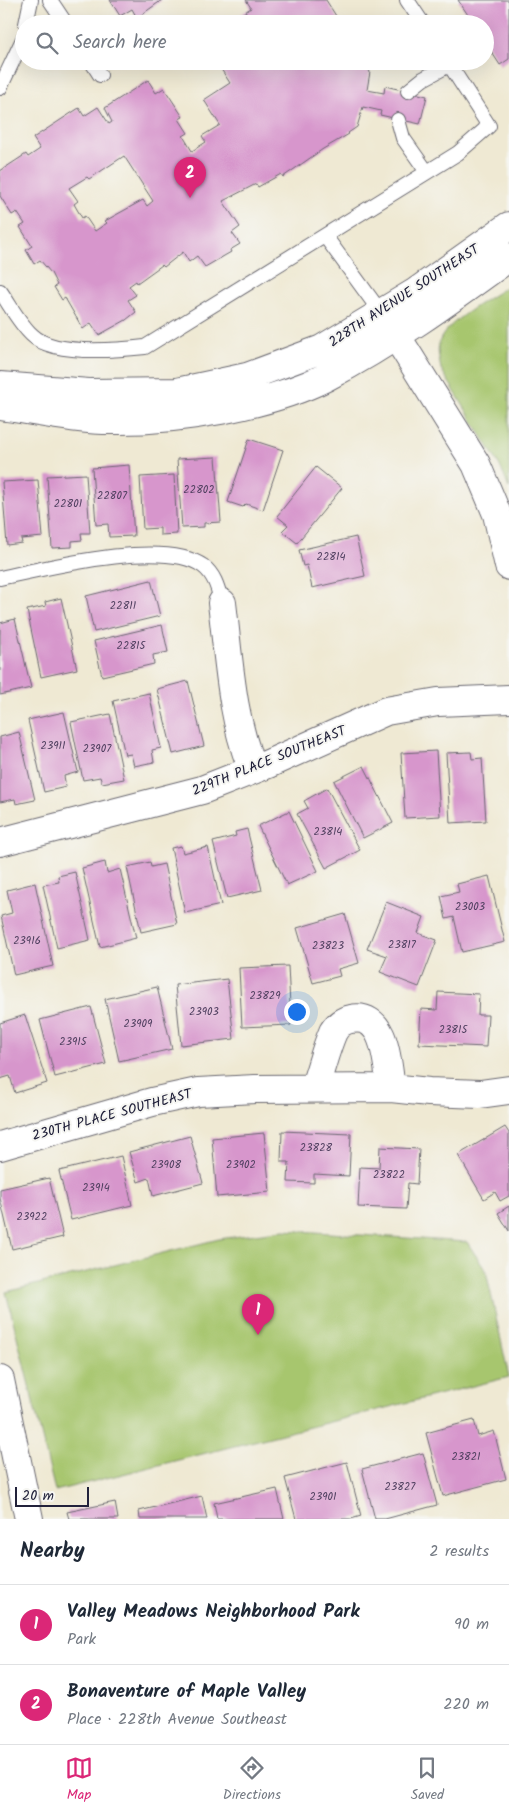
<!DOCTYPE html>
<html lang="en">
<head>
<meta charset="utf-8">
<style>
  :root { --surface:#fff; --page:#f6f6f7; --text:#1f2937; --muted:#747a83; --line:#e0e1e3; --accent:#db2777 }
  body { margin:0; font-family:Kalam,sans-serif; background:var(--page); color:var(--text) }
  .scale { position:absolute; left:15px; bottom:12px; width:74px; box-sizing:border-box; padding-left:5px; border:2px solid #22223b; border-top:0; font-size:14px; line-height:18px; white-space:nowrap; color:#22223b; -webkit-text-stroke:4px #f6f6f2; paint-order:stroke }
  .you { position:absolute; left:296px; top:1011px; width:18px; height:18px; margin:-12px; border:4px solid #fff; border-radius:50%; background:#1a73e8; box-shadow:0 0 0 8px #1a73e833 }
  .badge { display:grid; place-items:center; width:32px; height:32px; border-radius:50%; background:var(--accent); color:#fff; font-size:16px; font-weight:700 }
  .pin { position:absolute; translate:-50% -41px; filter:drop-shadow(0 1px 2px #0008) }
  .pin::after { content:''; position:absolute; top:26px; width:18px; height:15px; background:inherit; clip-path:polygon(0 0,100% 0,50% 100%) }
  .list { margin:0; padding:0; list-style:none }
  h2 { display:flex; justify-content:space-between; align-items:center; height:65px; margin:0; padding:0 20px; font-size:21px }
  h2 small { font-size:16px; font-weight:400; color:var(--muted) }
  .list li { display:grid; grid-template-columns:32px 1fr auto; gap:15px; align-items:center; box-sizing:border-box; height:80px; padding:0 20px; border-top:1px solid var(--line) }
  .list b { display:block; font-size:19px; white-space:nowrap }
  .list p { margin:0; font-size:16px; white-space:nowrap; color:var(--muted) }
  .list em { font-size:16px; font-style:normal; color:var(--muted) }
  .icon { flex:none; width:28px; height:28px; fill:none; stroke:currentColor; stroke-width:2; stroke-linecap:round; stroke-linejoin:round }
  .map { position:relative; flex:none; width:509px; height:1519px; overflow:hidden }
  .search { position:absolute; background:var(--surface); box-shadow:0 5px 20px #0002; left:15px; right:15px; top:15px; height:55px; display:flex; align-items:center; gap:12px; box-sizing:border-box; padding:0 18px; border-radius:28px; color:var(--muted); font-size:19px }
  .sheet { height:225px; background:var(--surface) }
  nav { display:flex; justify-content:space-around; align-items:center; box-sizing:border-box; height:70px; border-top:1px solid var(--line); background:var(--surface); font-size:14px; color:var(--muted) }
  nav a { display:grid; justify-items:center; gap:2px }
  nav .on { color:var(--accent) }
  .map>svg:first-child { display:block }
  .green { fill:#a7c66e; stroke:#647454 }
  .building { fill:#d796cc; fill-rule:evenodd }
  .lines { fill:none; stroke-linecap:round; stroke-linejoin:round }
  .lane-casing { stroke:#6a6870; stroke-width:16 }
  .street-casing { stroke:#6a6870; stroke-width:30 }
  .lane { stroke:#fff; stroke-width:14 }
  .street { stroke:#fff; stroke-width:28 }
  .labels { text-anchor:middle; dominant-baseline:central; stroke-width:4; stroke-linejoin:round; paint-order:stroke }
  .number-label { font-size:11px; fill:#4f3f5f }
  .street-label { font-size:14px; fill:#22223b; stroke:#f6f6f2 }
</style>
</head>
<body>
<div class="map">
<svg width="509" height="1519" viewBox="0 0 509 1519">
  <rect width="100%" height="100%" fill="#f6f6f2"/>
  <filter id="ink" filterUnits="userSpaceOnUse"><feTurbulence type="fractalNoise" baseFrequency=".02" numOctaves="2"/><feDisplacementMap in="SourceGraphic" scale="10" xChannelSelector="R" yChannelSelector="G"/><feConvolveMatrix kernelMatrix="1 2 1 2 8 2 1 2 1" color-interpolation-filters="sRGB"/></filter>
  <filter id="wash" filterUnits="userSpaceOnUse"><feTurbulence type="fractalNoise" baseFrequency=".0096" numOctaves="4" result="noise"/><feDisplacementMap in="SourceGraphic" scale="20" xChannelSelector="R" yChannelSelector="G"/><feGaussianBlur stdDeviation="1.12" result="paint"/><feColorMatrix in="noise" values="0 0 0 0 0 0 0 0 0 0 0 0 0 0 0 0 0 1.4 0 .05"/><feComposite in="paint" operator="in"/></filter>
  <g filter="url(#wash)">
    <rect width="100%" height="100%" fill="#efe9d3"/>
    <!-- green -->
    <path class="green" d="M509 285V488L500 466 441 369C439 359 436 348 441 338 451 319 490 298 509 285Z
      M284 1230 467 1242 486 1271 509 1377 55 1491 6 1292 219 1239Z"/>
    <g id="blocks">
      <!-- building -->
      <path class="building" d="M110 0H162L137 18 132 9 120 16Z
        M246 0H326L341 24H226L251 8Z
        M458 0H509V59L500 65 485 42V24H474Z
        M233 61H363L370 72 367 90 384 93 385 86 427 96 420 124 380 115 381 111 363 107 357 127 348 133 349 134 323 149 283 177 281 174 258 187 256 184 223 201 240 227 232 233 240 244 230 250 231 252 205 267 197 256 189 262 183 252 164 267 162 265 137 283 136 281 129 286 136 295 128 300 136 312 126 320 99 335 91 323 83 329 65 298 62 300 54 287 57 285 51 273 40 260 34 264 26 250 32 246 20 227 25 224 17 212 12 215 0 196V171L26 154 28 157 40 149 33 138 79 108 84 116 98 107 109 124 112 122 105 108 148 80 156 93 164 88 183 117 179 119 188 133 183 136 192 151 206 142 202 136 220 125 204 100 230 83 221 69ZM124 156 153 201 147 206 143 200 105 221 107 223 95 231 85 216 82 218 74 204 78 201 69 188 87 177 89 179Z
        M249 439 283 450 263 510 246 504 243 507 228 502Z
        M216 457 221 522 204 523V527L182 528 177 459Z
        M129 465 134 536 109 537 108 524 96 525 92 468Z
        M316 467 342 488 297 543 282 531 288 525 277 516Z
        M86 474 90 533H81L82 540 72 541V547L52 548 47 476Z
        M174 475 177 534 160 535V528L143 529 140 477Z
        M38 480 43 537 21 539 22 543 7 545 2 482Z
        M356 537 365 576 312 588 307 565 303 566 299 550Z
        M151 580 160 616 94 632 86 596Z
        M61 598 77 669 41 677 27 610 46 606 45 602Z
        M15 619 31 688 0 695V623Z
        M162 625 168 652 153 655 154 664 102 676 94 641Z
        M188 681 204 746 173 754 157 689Z
        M149 693 161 748 152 750 154 762 134 766 131 754 125 755 113 701Z
        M64 712 78 772 64 776 66 787 44 792 28 720Z
        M110 714 124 779 102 783 100 777 83 780 71 722Z
        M19 732 35 800 16 804 15 799 0 802V737Z
        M436 751 440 816 405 818 401 753Z
        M471 752 472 759 482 758 486 821 450 823 446 753Z
        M364 766 393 823 363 838 334 781Z
        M327 788 360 850 326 868 297 814 308 808 304 801Z
        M289 811 318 871 287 885 258 826Z
        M247 829 262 890 227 898 213 842 236 836 235 832Z
        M181 846 183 853 208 847 221 905 185 913 171 848Z
        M105 862 107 873 120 869 136 938 100 947 82 868Z
        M150 862 151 867 164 864 177 924 141 932 127 867Z
        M75 872 90 940 57 948 43 885 59 882 58 876Z
        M489 876 505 942 462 952 454 917 446 919 441 896 459 892 457 884Z
        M35 883 53 966 14 975 1 916 12 913 7 890Z
        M386 902 424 917 418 933 437 940 419 987 380 972 387 956 367 949Z
        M345 914 359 963 338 969 340 976 313 983 297 928Z
        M288 966 291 1025 242 1027 239 968Z
        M227 979 234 1039 181 1045 175 985Z
        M157 987 172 1049 119 1061 105 999Z
        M438 992 479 994 478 1015H488L486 1047 419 1044 421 1009 437 1010Z
        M91 1007 106 1064 55 1077 40 1020Z
        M25 1015 47 1083 15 1093 10 1076 0 1079V1023Z
        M505 1127 509 1133V1196L500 1201 495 1192 484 1199 458 1155Z
        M282 1131 351 1134 349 1176 314 1174V1183L288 1182 289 1162H281Z
        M264 1133 270 1192 217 1197 212 1138Z
        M190 1136 203 1183 153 1196 149 1178 138 1182 129 1152Z
        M380 1147 419 1149 417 1184 408 1183 406 1209 358 1207 360 1167 379 1168Z
        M121 1156 132 1205 71 1220 59 1171Z
        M49 1178 63 1237 12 1249 0 1198V1189Z
        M509 1206V1231L498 1213Z
        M474 1420 478 1436 494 1431 506 1479 443 1496 426 1433Z
        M423 1453 437 1505 385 1519H375L362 1469Z
        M347 1462 361 1516 351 1519H296L285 1478Z
        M277 1489 284 1519H217L214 1503Z
        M202 1496 207 1519H140L139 1511Z
        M115 1502 118 1519H69L67 1512Z"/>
    </g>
  </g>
  <g filter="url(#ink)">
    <use href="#blocks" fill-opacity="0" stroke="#6a6870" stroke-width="1"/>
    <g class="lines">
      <!-- lane casing -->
      <g class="lane-casing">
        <path id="lane" d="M50 0 66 24
          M407 0 423 24
          M26 24 31 0
          M91 61 100 75
          M0 88 24 37
          M408 91 423 79 449 65
          M398 120 403 138 427 172
          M325 236 382 314
          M0 291C10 305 19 323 32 335 53 356 118 350 145 347L458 153 489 126 447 61
          M0 578C46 568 164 538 203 566 215 575 218 589 222 603"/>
      </g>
      <!-- street casing -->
      <g class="street-casing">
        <path id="street" d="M387 321 476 464 497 514 509 566
          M0 386 89 393 177 392 247 377 322 349 416 292 509 226
          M0 406C37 411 75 420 112 420 177 421 268 406 326 377 391 343 450 300 509 257
          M222 603C229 660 231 717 253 770
          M0 842 202 790 268 764 386 711 438 702 509 699
          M314 1088C321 1070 325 1050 333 1032 337 1025 344 1020 351 1019 387 1012 387 1065 391 1088
          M0 1146 152 1102 198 1092 255 1089 391 1088 429 1092 480 1094 509 1090
          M0 1380 29 1519"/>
      </g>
      <!-- lane -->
      <use href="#lane" class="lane"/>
      <!-- street -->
      <use href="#street" class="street"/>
    </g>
  </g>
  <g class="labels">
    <!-- number labels -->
    <g class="number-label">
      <text x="199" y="490">22802</text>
      <text x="112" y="496">22807</text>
      <text x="68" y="504">22801</text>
      <text x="331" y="557">22814</text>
      <text x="123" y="606">22811</text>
      <text x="131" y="646">22815</text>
      <text x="53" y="746">23911</text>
      <text x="97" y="749">23907</text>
      <text x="328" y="832">23814</text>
      <text x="470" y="907">23003</text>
      <text x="27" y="941">23916</text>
      <text x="402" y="945">23817</text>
      <text x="328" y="946">23823</text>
      <text x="265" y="996">23829</text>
      <text x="204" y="1012">23903</text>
      <text x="138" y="1024">23909</text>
      <text x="453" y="1030">23815</text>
      <text x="73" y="1042">23915</text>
      <text x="316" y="1148">23828</text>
      <text x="166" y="1165">23908</text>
      <text x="241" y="1165">23902</text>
      <text x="389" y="1175">23822</text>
      <text x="96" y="1188">23914</text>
      <text x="32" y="1217">23922</text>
      <text x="466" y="1457">23821</text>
      <text x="400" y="1487">23827</text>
      <text x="323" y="1497">23901</text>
    </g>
    <!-- street labels -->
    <g class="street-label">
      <text transform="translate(404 296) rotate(-33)">228TH AVENUE SOUTHEAST</text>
      <text transform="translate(269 761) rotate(-22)">229TH PLACE SOUTHEAST</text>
      <text transform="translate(112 1115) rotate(-15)">230TH PLACE SOUTHEAST</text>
    </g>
  </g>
</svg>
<div class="scale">20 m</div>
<div class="you"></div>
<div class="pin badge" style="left:258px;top:1335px">1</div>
<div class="pin badge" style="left:190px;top:198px">2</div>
<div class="search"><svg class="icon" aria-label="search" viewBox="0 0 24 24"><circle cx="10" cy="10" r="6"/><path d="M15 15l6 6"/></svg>Search here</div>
</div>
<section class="sheet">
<h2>Nearby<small>2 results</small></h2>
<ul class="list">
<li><span class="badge">1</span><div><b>Valley Meadows Neighborhood Park</b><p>Park</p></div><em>90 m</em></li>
<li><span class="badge">2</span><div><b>Bonaventure of Maple Valley</b><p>Place · 228th Avenue Southeast</p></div><em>220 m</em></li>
</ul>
</section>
<nav>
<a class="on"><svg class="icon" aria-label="map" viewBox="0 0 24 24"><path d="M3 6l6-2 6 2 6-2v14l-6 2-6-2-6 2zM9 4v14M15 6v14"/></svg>Map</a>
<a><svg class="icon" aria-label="directions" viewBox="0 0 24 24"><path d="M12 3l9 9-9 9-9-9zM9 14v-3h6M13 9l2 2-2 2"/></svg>Directions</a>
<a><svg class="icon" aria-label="saved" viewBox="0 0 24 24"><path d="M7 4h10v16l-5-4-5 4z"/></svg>Saved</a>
</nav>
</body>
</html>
